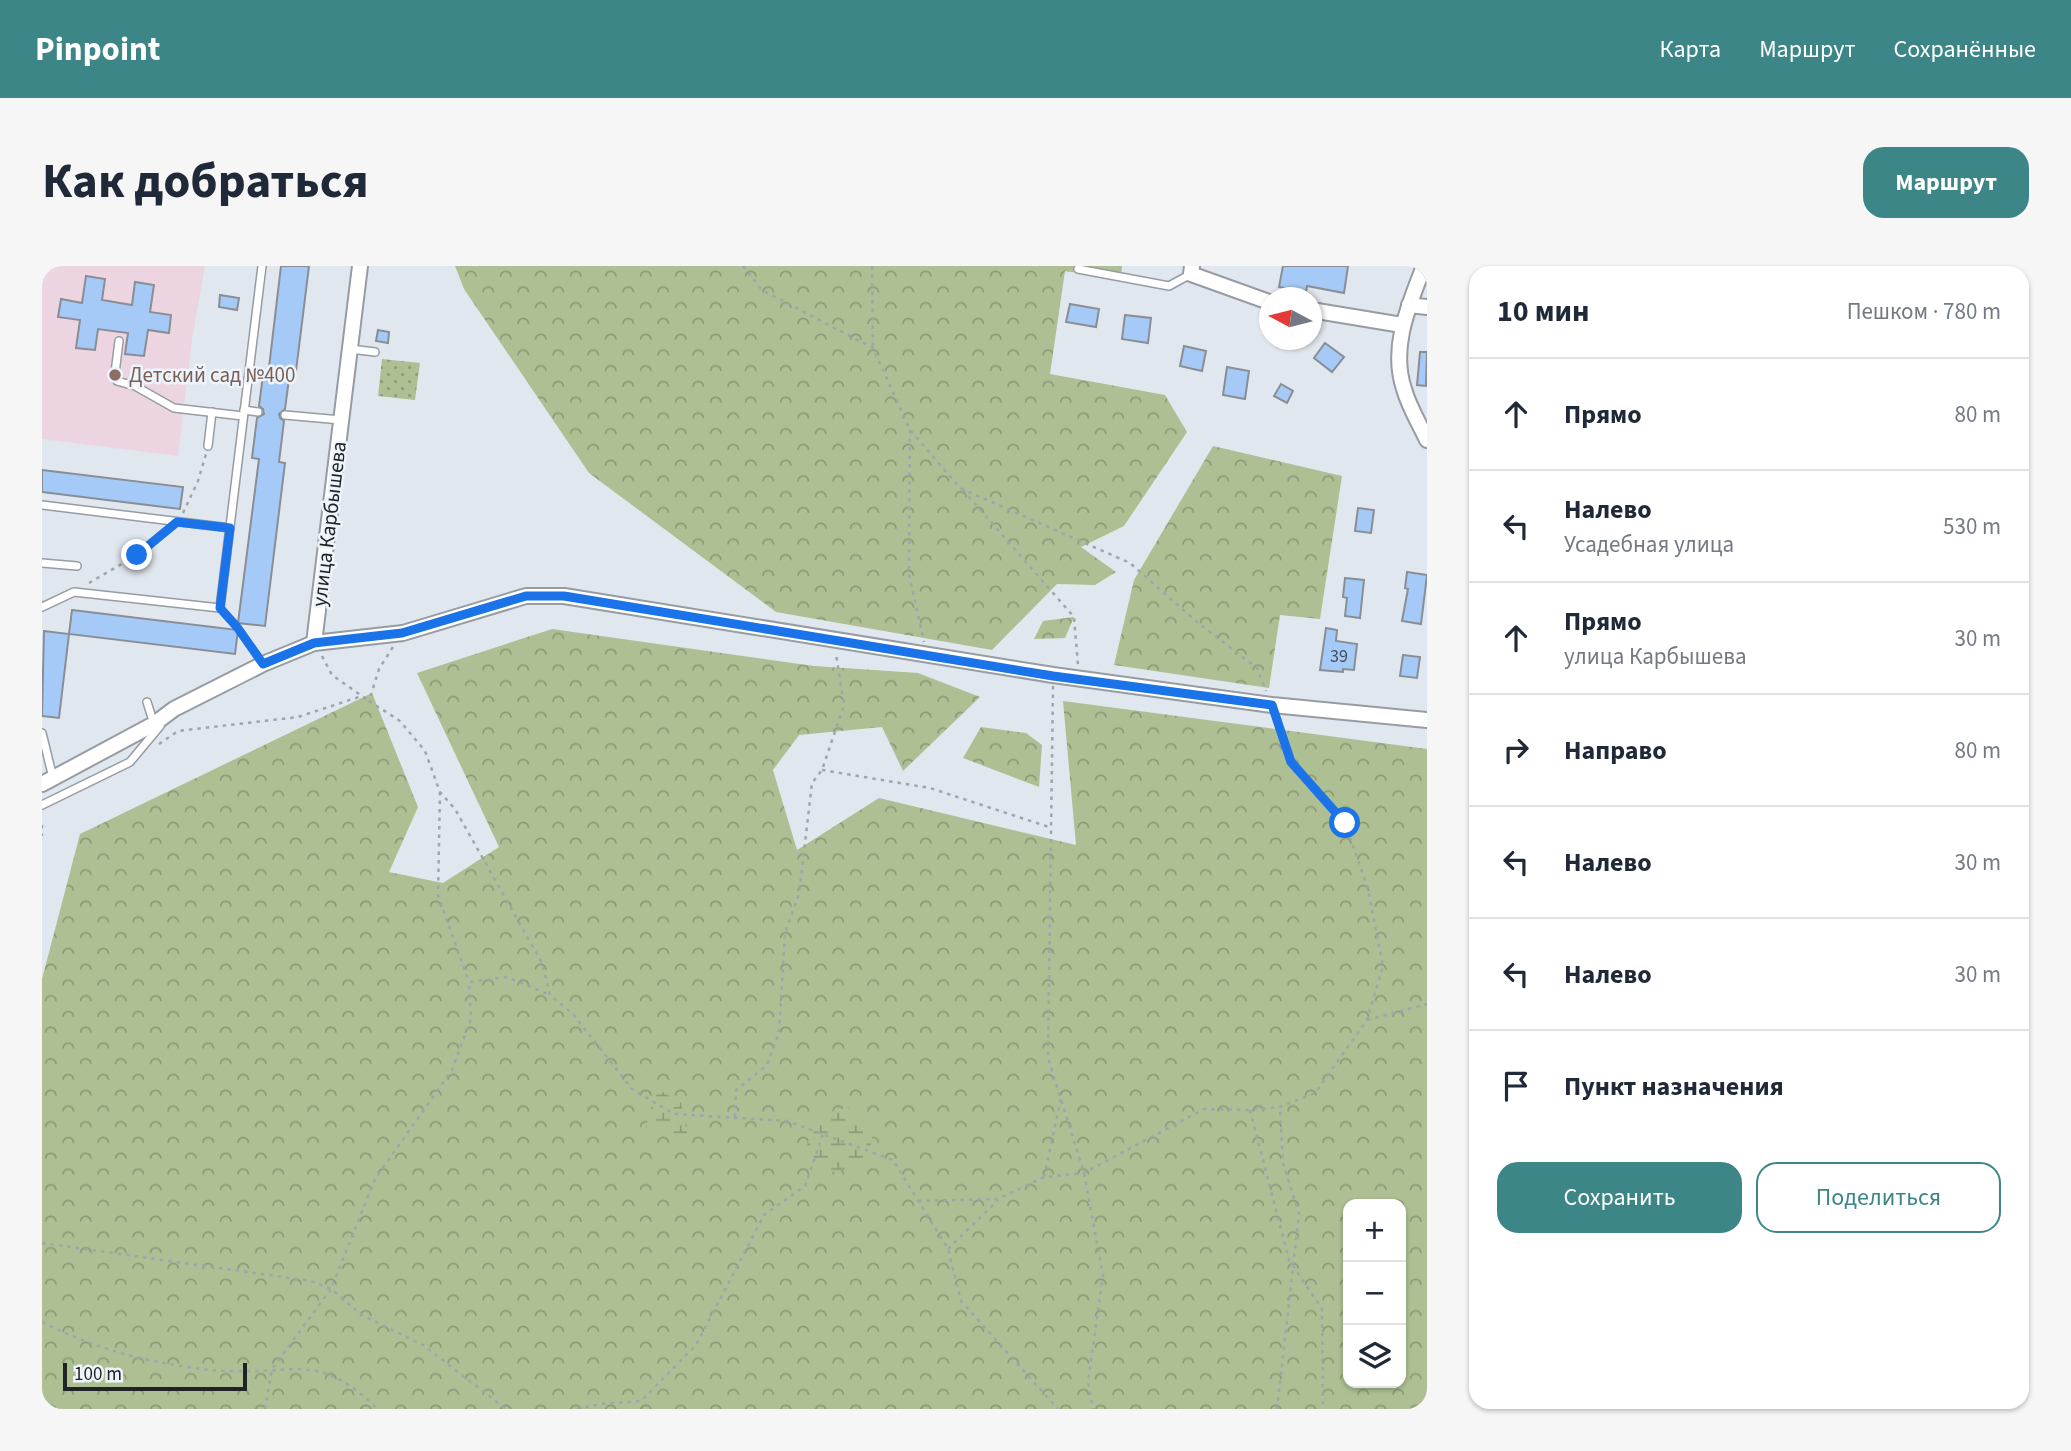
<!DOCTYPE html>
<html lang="ru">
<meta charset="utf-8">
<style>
:root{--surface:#fff;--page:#f6f6f7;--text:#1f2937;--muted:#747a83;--line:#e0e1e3;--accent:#3d8688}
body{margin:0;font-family:"Source Sans 3",sans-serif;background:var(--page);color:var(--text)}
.controls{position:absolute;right:21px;bottom:21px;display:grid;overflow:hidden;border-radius:14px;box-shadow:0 2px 5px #0004}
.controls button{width:63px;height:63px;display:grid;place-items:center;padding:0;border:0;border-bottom:2px solid var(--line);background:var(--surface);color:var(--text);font:35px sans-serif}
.compass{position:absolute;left:1217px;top:21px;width:63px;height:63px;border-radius:50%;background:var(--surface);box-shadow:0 2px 5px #0004;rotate:277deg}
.scale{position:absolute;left:21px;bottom:18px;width:184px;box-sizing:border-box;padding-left:7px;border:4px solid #202325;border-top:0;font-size:19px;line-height:24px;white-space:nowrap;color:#202325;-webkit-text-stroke:5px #eef4fb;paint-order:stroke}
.stop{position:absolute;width:21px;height:21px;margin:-16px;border:5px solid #1a73e8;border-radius:50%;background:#fff}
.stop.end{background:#1a73e8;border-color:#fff;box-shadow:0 2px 7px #0008}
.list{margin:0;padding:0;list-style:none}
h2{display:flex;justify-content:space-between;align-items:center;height:91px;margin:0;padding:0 28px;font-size:30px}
h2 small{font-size:23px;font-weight:400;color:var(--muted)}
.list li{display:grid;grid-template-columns:46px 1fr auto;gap:21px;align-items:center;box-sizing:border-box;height:112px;padding:0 28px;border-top:2px solid var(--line)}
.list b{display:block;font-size:26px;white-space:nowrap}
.list p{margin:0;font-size:23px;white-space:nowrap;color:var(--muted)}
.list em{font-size:23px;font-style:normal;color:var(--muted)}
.actions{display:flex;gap:14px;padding:21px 28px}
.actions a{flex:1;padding:16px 0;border:2px solid var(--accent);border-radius:21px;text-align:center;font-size:24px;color:var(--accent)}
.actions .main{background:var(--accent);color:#fff}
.icon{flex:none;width:38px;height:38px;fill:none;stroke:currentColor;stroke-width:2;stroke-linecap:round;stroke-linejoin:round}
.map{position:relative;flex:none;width:1385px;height:1143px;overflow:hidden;border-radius:21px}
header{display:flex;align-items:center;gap:42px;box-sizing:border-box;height:98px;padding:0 35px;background:var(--accent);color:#fff}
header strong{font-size:33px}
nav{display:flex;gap:38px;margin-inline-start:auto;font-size:24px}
.intro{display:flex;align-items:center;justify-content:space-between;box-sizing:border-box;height:168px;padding:0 42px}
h1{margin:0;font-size:49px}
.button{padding:18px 32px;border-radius:21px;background:var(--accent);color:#fff;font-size:24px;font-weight:700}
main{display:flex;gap:42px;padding:0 42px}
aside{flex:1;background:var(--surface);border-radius:21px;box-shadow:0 2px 5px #0004}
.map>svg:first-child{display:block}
.education{fill:#ecd5e1}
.forest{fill:url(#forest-crowns);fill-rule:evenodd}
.wetland{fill:url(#wetland-marsh)}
.park{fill:url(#park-dots)}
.building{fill:#a6caf8;stroke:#898e95;stroke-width:2}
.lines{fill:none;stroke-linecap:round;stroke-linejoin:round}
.service-casing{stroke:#969ca2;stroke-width:10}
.minor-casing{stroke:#969ca2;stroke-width:18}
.path{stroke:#a0a5ab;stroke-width:2.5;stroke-dasharray:3.5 5;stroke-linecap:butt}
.service{stroke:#fff;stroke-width:7}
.minor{stroke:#fff;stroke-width:14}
.route{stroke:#1a73e8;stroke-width:9}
.education-dot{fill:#8d6e63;stroke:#eef4fb;stroke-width:2.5}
.labels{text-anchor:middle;stroke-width:5;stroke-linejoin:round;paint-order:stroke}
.number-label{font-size:18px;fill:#424d5a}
.education-label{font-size:21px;fill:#785e54;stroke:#eef4fb;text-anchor:start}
.street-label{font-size:21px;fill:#202325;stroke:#eef4fb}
</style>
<header>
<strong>Pinpoint</strong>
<nav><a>Карта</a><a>Маршрут</a><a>Сохранённые</a></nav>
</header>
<div class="intro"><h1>Как добраться</h1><a class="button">Маршрут</a></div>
<main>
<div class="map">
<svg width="1385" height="1143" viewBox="0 0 1385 1143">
<defs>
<pattern id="forest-crowns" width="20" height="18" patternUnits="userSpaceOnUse" patternTransform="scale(1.75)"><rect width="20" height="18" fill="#adbf93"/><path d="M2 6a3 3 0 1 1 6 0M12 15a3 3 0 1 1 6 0" fill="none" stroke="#8c9b78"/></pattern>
<pattern id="wetland-marsh" width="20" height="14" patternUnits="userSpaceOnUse" patternTransform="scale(1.75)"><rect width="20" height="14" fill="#adbf93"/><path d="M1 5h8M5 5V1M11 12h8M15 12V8" fill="none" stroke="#8c9b78"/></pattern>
<pattern id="park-dots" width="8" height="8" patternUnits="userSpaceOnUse" patternTransform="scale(1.75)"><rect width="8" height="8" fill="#adbf93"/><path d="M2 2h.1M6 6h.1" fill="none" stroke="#8c9b78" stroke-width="1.8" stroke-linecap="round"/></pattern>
</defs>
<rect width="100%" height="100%" fill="#e1e7ee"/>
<path class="education" d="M0 0H163L150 74 136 190 0 173Z"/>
<g class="forest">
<path d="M413 0H1080L1079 13 1023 5 1008 108 1123 129 1145 166 1082 260 1039 281 1074 306 1053 319 1015 318 950 384 734 346 547 207 422 23Z"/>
<path d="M1171 180 1300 210 1278 353 1238 349 1227 422 1072 399 1092 314Z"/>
<path d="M1032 351 1023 372 992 373 1001 355Z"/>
<path d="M510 363 772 400 876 407 938 431 861 505 840 461 757 469 731 504 755 584 837 532 1034 579 1021 435 1385 483V1143H0V713L38 568 330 427 376 541 347 606 401 617 457 581 375 407ZM1306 938H1359V1117H1306Z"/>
<path d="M939 461 984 467 1000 479 997 521 921 492Z"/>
</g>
<g class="wetland">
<path d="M614 822 639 837 646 871 604 862Z"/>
<path d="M806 841 832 864 824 899 791 906 764 885 772 851Z"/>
</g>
<path class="park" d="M340 93 378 97 373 134 336 130Z"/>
<g class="building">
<path d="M239 0H267L253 113H247L243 143 237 148 238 152 242 155 237 196 243 197 223 360 196 357 217 193 210 192 215 152 222 148 221 143 217 140 221 109 226 110Z"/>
<path d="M1241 0H1306L1302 27 1265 20 1264 26 1237 21Z"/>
<path d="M44 10 63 13 60 34 90 39 93 16 112 19 108 46 129 49 127 67 106 64 102 90 83 88 86 67 56 63 53 84 34 82 38 54 16 51 19 33 40 37Z"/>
<path d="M178 29 197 32 195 44 177 41Z"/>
<path d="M1028 38 1057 43 1054 61 1024 56Z"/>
<path d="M1083 49 1109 52 1106 77 1080 73Z"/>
<path d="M336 64 347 66 346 77 334 75Z"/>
<path d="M1283 77 1302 91 1290 106 1272 92Z"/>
<path d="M1142 80 1164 85 1160 105 1138 100Z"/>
<path d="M1378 86H1385L1384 120 1375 119Z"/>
<path d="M1185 101 1207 105 1203 133 1181 129Z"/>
<path d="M1239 118 1251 125 1245 137 1232 130Z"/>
<path d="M0 204 141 221 138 243 0 226Z"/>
<path d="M1316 242 1332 244 1329 267 1313 265Z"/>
<path d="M1365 306 1385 309 1379 358 1360 355 1366 323 1363 322Z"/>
<path d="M1303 312 1322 314 1318 352 1303 350 1305 332 1301 331Z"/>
<path d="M30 344 196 364 193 388 27 368Z"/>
<path d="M1284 362 1295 364 1294 375 1315 378 1312 404 1301 403V406L1278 404Z"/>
<path d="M2 365 27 368 17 452 0 450Z"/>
<path d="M1361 389 1378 391 1375 412 1358 410Z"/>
</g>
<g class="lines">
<g class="service-casing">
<g id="service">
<path d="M1036 3 1127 20 1149 8"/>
<path d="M77 75 73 107 75 115 93 120 132 142 201 150"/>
<path d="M308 83 333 86"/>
<path d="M202 144 216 146"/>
<path d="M243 149 299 154"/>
<path d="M166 180 170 146"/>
<path d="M0 239 188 262"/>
<path d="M0 297 35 300"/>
<path d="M0 341 32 326 178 342 220 0"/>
<path d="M105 436 112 458"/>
<path d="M0 467 11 512"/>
<path d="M0 539 88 496 118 460"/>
</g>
</g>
<g class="minor-casing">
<g id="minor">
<path d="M1150 0 1149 8 1227 36"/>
<path d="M1382 0C1367 39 1348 81 1362 123 1367 141 1377 157 1385 174"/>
<path d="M1367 39 1385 41"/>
<path d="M1269 44 1360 59"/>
<path d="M272 377 318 0"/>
<path d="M0 518 112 458 132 443 221 398 272 377 361 367 484 330H522L1011 409 1230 439 1385 454"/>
</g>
</g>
<g class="path">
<path d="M701 0 720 24 831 82 868 164 918 222 1088 297 1155 356 1215 402 1224 425"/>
<path d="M830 0 831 81"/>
<path d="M868 164 867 308 882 376"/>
<path d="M921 224 1032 351 1036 399"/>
<path d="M141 247 156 215 164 188"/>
<path d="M47 317 95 289 125 264"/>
<path d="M183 348 213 387"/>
<path d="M351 381 337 403 327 435 358 455 383 485 398 526 413 543 500 697 508 729 531 748 590 823 632 848 745 855 851 894 906 983 919 1035 1016 1143"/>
<path d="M280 390 290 409 327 435"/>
<path d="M1011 420 1006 792 1042 907 1061 1009 1046 1116 1051 1143"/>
<path d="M117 478 136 465 256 451 320 430"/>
<path d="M780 504 888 522 1010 562"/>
<path d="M398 526 396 629 427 716"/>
<path d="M0 559V570"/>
<path d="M1325 754 1385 738"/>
<path d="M1208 844 1247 994 1280 1043 1281 1143"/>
<path d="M693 851 694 824 725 799 737 767 743 667 757 628 770 517 780 504 802 439 794 388"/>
<path d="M1002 911 1019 832"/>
<path d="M876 935 956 933 1002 911 1042 907 1162 843 1208 844 1238 841 1273 827 1325 754 1341 700 1326 623 1303 557 1249 496 1235 454"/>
<path d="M0 977 269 1015 289 1023 320 1049 381 1079 464 1143"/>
<path d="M906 983 956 934"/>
<path d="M0 1056C49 1081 99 1095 153 1102 172 1105 193 1106 212 1105 236 1105 264 1099 287 1109 304 1115 323 1130 335 1143"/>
<path d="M223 1143 230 1103 289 1023 333 913 410 804 429 753 427 716 465 711 508 729"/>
<path d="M535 1143 558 1138 599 1135 654 1079 722 949 763 920 781 868"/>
<path d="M1235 1143 1257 948 1241 897 1238 842"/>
</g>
<use href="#service" class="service"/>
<use href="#minor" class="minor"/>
</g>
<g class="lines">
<path class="route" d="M95 289 135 256 188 262 178 342 195 361 221 398 272 377 360 367 484 330H522L1011 410 1230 439 1249 496 1303 557"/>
</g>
<circle class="education-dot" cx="73" cy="109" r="7"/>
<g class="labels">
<g class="number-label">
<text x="1297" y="396">39</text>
</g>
<g class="education-label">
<text x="87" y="116">Детский сад №400</text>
</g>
<g class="street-label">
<text transform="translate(287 258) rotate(-83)" y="7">улица Карбышева</text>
</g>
</g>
</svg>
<div class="controls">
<button>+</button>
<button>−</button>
<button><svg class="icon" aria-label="layers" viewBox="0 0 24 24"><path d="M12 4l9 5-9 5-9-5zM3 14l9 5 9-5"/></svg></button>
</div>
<svg class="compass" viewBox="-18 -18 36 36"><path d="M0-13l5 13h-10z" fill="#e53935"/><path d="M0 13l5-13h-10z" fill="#747a83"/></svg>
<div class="scale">100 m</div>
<div class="stop" style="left:1303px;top:557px"></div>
<div class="stop end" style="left:95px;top:289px"></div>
</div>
<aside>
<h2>10 мин<small>Пешком · 780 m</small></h2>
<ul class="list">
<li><svg class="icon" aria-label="ahead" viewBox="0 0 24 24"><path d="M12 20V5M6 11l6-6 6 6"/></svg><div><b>Прямо</b></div><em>80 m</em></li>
<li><svg class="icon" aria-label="left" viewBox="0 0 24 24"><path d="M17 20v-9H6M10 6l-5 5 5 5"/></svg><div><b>Налево</b><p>Усадебная улица</p></div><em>530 m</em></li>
<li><svg class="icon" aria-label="ahead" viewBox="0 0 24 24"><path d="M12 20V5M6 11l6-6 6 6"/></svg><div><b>Прямо</b><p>улица Карбышева</p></div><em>30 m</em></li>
<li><svg class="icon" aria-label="right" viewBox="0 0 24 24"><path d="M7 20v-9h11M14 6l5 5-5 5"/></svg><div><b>Направо</b></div><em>80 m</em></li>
<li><svg class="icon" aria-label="left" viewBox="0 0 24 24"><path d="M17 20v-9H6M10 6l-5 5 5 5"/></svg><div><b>Налево</b></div><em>30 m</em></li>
<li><svg class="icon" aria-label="left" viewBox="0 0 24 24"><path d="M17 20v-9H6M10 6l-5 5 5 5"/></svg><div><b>Налево</b></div><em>30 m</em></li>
<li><svg class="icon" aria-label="arrive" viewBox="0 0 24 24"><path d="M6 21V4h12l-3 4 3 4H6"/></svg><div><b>Пункт назначения</b></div></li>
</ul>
<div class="actions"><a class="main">Сохранить</a><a>Поделиться</a></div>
</aside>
</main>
